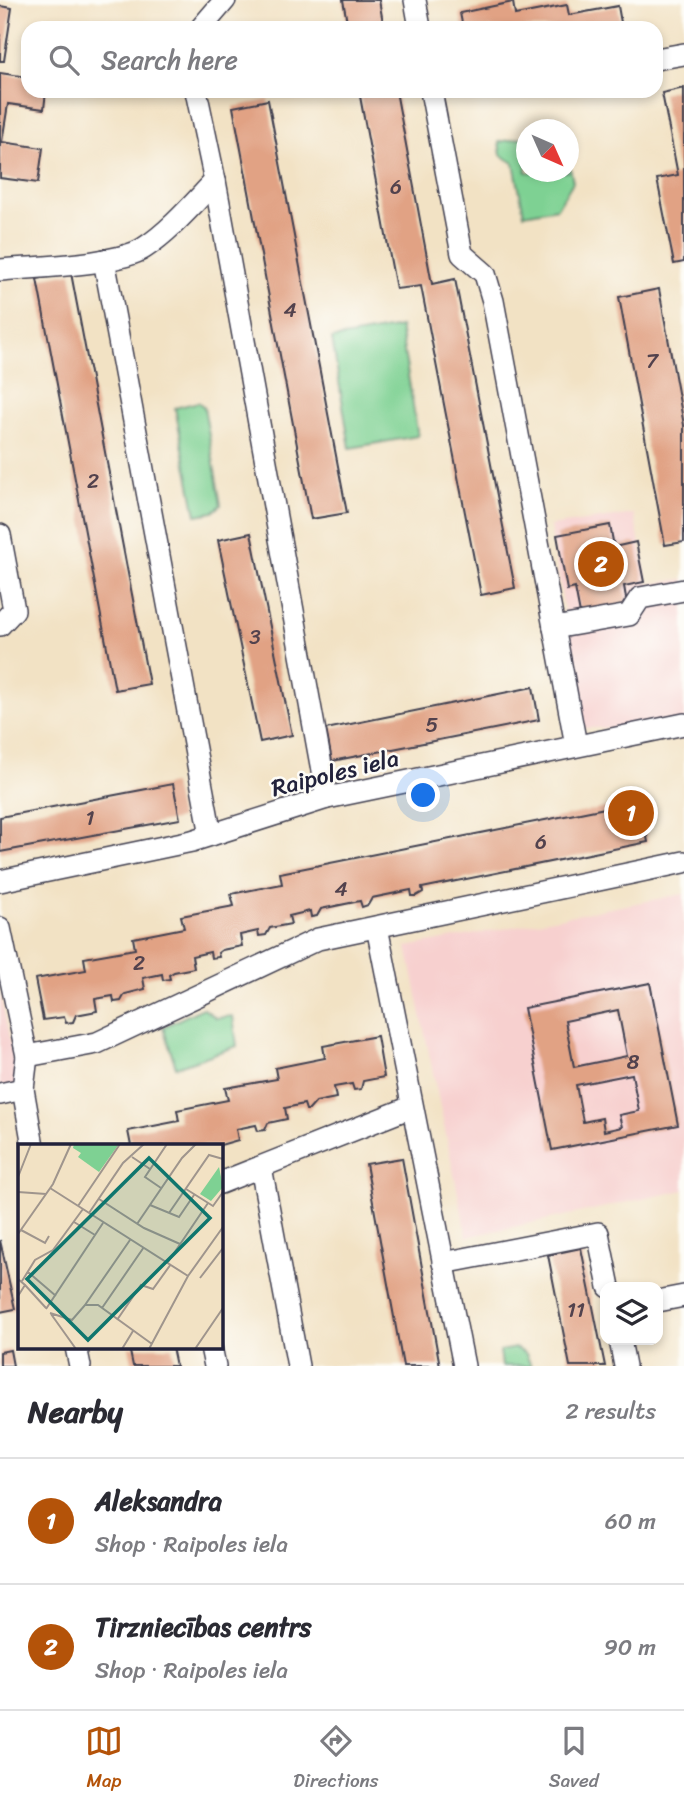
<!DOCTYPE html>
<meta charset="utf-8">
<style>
:root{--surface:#fff;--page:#f7f7f7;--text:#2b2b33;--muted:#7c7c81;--line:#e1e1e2;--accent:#b45309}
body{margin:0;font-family:Sriracha,sans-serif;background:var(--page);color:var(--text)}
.controls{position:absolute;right:21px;bottom:21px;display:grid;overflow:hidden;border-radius:14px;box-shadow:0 4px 10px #0003}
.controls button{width:63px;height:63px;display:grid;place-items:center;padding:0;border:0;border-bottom:2px solid var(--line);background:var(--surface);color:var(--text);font:35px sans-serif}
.compass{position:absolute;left:516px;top:119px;width:63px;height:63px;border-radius:50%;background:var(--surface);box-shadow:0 4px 10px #0003;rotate:135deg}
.you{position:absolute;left:424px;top:796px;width:24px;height:24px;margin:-18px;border:5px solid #fff;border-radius:50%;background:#1a73e8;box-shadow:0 0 0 10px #1a73e833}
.badge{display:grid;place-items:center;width:46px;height:46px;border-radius:50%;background:var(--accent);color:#fff;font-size:23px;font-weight:700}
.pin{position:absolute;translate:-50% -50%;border:4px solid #fff;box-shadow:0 2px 7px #0006}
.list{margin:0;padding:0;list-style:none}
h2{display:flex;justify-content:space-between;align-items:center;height:91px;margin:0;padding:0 28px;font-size:30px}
h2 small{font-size:23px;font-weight:400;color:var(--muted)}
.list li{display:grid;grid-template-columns:46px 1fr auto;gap:21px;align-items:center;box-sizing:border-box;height:126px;padding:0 28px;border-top:2px solid var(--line)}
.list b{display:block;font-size:26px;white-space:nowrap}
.list p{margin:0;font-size:23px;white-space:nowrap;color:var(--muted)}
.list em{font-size:23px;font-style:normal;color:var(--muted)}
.icon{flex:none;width:38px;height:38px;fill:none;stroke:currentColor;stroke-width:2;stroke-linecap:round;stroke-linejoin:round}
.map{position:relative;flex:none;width:684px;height:1366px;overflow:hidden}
.search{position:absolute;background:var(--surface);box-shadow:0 4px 10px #0003;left:21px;right:21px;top:21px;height:77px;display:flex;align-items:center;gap:18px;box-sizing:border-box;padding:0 24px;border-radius:21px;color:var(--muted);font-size:26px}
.sheet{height:343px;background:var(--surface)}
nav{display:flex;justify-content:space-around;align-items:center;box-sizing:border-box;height:98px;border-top:2px solid var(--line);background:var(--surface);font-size:19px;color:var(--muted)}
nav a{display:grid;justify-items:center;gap:4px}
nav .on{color:var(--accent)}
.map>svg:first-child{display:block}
.built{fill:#f7d0cf}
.green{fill:#7ed193;stroke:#507a67;stroke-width:2}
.building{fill:#e1a284;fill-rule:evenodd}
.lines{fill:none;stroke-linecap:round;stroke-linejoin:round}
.minor-casing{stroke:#413f50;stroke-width:24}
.minor{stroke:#fff;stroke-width:21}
.labels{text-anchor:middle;stroke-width:5;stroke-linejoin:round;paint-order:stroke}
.number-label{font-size:21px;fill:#52424d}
.street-label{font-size:24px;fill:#22223b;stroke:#fdfcf7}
.inset-road{fill:none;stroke:#9f958d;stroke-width:2}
.view{fill:#0f766e;fill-opacity:0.15;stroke:#0f766e;stroke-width:3.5}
.inset-edge{fill:none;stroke:#22223b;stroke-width:3.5}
</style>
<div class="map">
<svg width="684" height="1366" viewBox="0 0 684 1366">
<rect width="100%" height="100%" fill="#fdfcf7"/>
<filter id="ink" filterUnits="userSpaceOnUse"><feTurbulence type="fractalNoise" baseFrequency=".0143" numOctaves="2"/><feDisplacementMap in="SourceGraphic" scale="14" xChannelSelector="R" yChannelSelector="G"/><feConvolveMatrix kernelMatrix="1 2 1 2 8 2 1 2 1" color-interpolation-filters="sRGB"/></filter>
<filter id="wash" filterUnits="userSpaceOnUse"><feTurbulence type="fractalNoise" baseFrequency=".00686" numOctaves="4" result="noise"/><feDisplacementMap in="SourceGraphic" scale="28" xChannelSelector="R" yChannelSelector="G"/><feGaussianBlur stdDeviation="1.57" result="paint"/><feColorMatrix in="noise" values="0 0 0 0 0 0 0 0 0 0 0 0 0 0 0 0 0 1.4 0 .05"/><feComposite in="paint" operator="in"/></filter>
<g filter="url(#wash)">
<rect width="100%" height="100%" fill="#f2e2c4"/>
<g class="built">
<path d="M634 514 648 584 684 579V728H584L550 526Z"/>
<path d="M684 894V1190L467 1237 407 947Z"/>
<path d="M0 991 20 1093 0 1098Z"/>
</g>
<g class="green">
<path d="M526 137V172H568L569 162 573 182 557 208 524 214 514 163 501 155 499 142Z"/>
<path d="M400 327 418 436 350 448 332 339Z"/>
<path d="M198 402 204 407 221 505 213 512 196 515 175 408Z"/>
<path d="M203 1008 216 1018 233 1016 237 1046 176 1067 163 1027Z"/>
<path d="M515 1348 526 1354 531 1366H502L500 1351Z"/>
</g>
<g id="blocks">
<g class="building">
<path d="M343 0H379L384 28H348Z"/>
<path d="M513 2 515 15 567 5 569 15 618 6 622 28H463L460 13Z"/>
<path d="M0 6 12 8 4 61H0Z"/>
<path d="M0 73 28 77V91H46L44 109 8 104 2 142 43 148 38 183 0 178Z"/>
<path d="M684 88V262L674 264 657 179 678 175 662 93Z"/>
<path d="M359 91H396L432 284 455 279 515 588 481 595 421 286 396 289Z"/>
<path d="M268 100 347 513 311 519 233 107Z"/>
<path d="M71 273 149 684 115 690 37 279Z"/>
<path d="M659 289 684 425V542L665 545 619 297Z"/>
<path d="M610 525 614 547 636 542 644 582 624 586 628 610 581 619 575 588 567 590 557 535Z"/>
<path d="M251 533 292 735 260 742 218 540Z"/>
<path d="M533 687 539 720 332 761 326 729Z"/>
<path d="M173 784 180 819 0 852V817Z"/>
<path d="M640 801 648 842 422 888 423 892 416 896H412L411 890 372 898 368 905 362 907 360 901 321 909 317 916 311 917 310 911 289 916 291 924 270 928 266 935 259 936 258 931 240 935 242 946 222 950 218 953 219 957 211 958 210 952 192 956 194 968 174 972 169 975 170 979 163 980 162 974 143 978 145 989 125 994 121 1001 114 1002 113 996 95 999 97 1011 76 1015 73 1022 66 1023 64 1017 43 1020 35 979 86 970 84 958 135 949 133 938 184 928 181 916 234 906 231 894 282 884 280 873Z"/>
<path d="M650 983 678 1125 552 1150 524 1008ZM618 1010 627 1056 574 1067 565 1021ZM632 1074 639 1111 619 1115 622 1127 604 1131 602 1118 583 1122 576 1085Z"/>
<path d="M377 1036 384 1077 363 1081 361 1089 354 1090 352 1084 334 1087 336 1098 316 1102 309 1110H306L304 1104 285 1108 287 1119 268 1123 265 1130 258 1131 256 1125 236 1129 238 1140 217 1146H131L128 1131 179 1121 177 1110 228 1100 225 1088 277 1079 275 1068 325 1058 323 1046Z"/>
<path d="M402 1158 440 1366H403L366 1164Z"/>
<path d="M0 1240 15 1309 0 1312Z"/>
<path d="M581 1248 605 1366H570L548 1255Z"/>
<path d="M129 1347H172L176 1366H133Z"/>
<path d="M10 1350 13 1366H0V1352Z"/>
</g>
</g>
</g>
<g filter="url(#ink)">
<use href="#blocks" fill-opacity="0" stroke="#413f50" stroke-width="2"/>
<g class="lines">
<g class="minor-casing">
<g id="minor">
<path d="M415 0 420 28"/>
<path d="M201 28 225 0"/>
<path d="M656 59 684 54"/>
<path d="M431 91 462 254 485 274 493 301 576 745"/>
<path d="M215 181 327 798"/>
<path d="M104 260 211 835"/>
<path d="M0 270C32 267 119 265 144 248 170 231 193 204 215 181L196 91"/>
<path d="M0 535 14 610 0 625"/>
<path d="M554 628 629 615 640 598 684 590"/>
<path d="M0 881 192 841 327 798 684 724"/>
<path d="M377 927 464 1366"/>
<path d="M0 928 27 1056 23 1089 33 1146"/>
<path d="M27 1056 97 1043 318 939 684 862"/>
<path d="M0 1094 23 1089"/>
<path d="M261 1167 298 1366"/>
<path d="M220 1183 411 1107"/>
<path d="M443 1263 598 1233 609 1287"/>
<path d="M658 1301 684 1296"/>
<path d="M620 1340 625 1366"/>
<path d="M76 1347 80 1366"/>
<path d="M211 1347 215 1366"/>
</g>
</g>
<use href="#minor" class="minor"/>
</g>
</g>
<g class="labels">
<g class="number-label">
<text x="396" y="194">6</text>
<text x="290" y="317">4</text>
<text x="652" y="368">7</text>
<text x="93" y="488">2</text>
<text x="255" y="644">3</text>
<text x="432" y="732">5</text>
<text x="90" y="825">1</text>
<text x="541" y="849">6</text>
<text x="341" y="896">4</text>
<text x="139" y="970">2</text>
<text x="633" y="1069">8</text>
<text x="576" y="1317">11</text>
</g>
<g class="street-label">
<text transform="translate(335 773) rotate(-14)" y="8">Raipoles iela</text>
</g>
</g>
<g transform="translate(18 1144)">
<rect width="205" height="205" fill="#f2e2c4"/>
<path d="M56 0H101L81 28 60 13 63 9 55 4ZM201 23 205 43 193 57 182 50Z" fill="#7ed193"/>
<path class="inset-road" d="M114 13 132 25M0 33 13 0M32 44 170 132M143 44 127 33 149 0M168 45 195 62 205 48M0 48 28 50M81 55 126 84 162 100M132 61 161 73 176 51M60 62 102 0M71 69 105 19 126 0M151 69 191 11 205 15M56 78 77 91M119 80 164 14 178 0M3 86 27 99 31 92M0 90 35 40 53 0M150 118 190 59M10 128 38 152M182 134 205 104M0 135 7 141 0 152M4 137 17 116 35 106 65 65M7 141 28 164M67 161 112 96M84 164 126 103M28 165 85 79M32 169 54 176 67 161H80L134 200M33 170 58 205M99 176 123 141 135 145 153 120M104 205 115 187M131 205 170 132 205 83M177 205 205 164"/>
<path class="view" d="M131 14 192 74 70 196 9 135Z"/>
<rect width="205" height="205" class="inset-edge"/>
</g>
</svg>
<div class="controls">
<button><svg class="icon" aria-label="layers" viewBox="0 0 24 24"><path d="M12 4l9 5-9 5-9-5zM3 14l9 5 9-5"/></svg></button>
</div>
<svg class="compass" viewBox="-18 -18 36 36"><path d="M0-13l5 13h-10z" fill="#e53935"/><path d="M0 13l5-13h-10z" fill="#7c7c81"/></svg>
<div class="you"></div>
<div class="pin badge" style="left:631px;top:813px">1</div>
<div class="pin badge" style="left:601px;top:564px">2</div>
<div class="search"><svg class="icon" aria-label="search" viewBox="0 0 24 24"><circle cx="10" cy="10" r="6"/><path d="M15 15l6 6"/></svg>Search here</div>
</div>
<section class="sheet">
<h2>Nearby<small>2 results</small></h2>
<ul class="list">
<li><span class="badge">1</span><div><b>Aleksandra</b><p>Shop · Raipoles iela</p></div><em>60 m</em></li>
<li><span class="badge">2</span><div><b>Tirzniecības centrs</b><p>Shop · Raipoles iela</p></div><em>90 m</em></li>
</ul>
</section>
<nav>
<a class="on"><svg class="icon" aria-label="map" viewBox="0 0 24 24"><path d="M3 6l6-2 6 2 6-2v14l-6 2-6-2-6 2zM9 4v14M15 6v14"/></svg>Map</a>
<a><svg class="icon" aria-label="directions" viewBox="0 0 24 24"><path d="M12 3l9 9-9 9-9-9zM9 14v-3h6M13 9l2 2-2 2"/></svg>Directions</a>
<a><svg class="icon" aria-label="saved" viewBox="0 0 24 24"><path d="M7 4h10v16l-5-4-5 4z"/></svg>Saved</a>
</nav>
